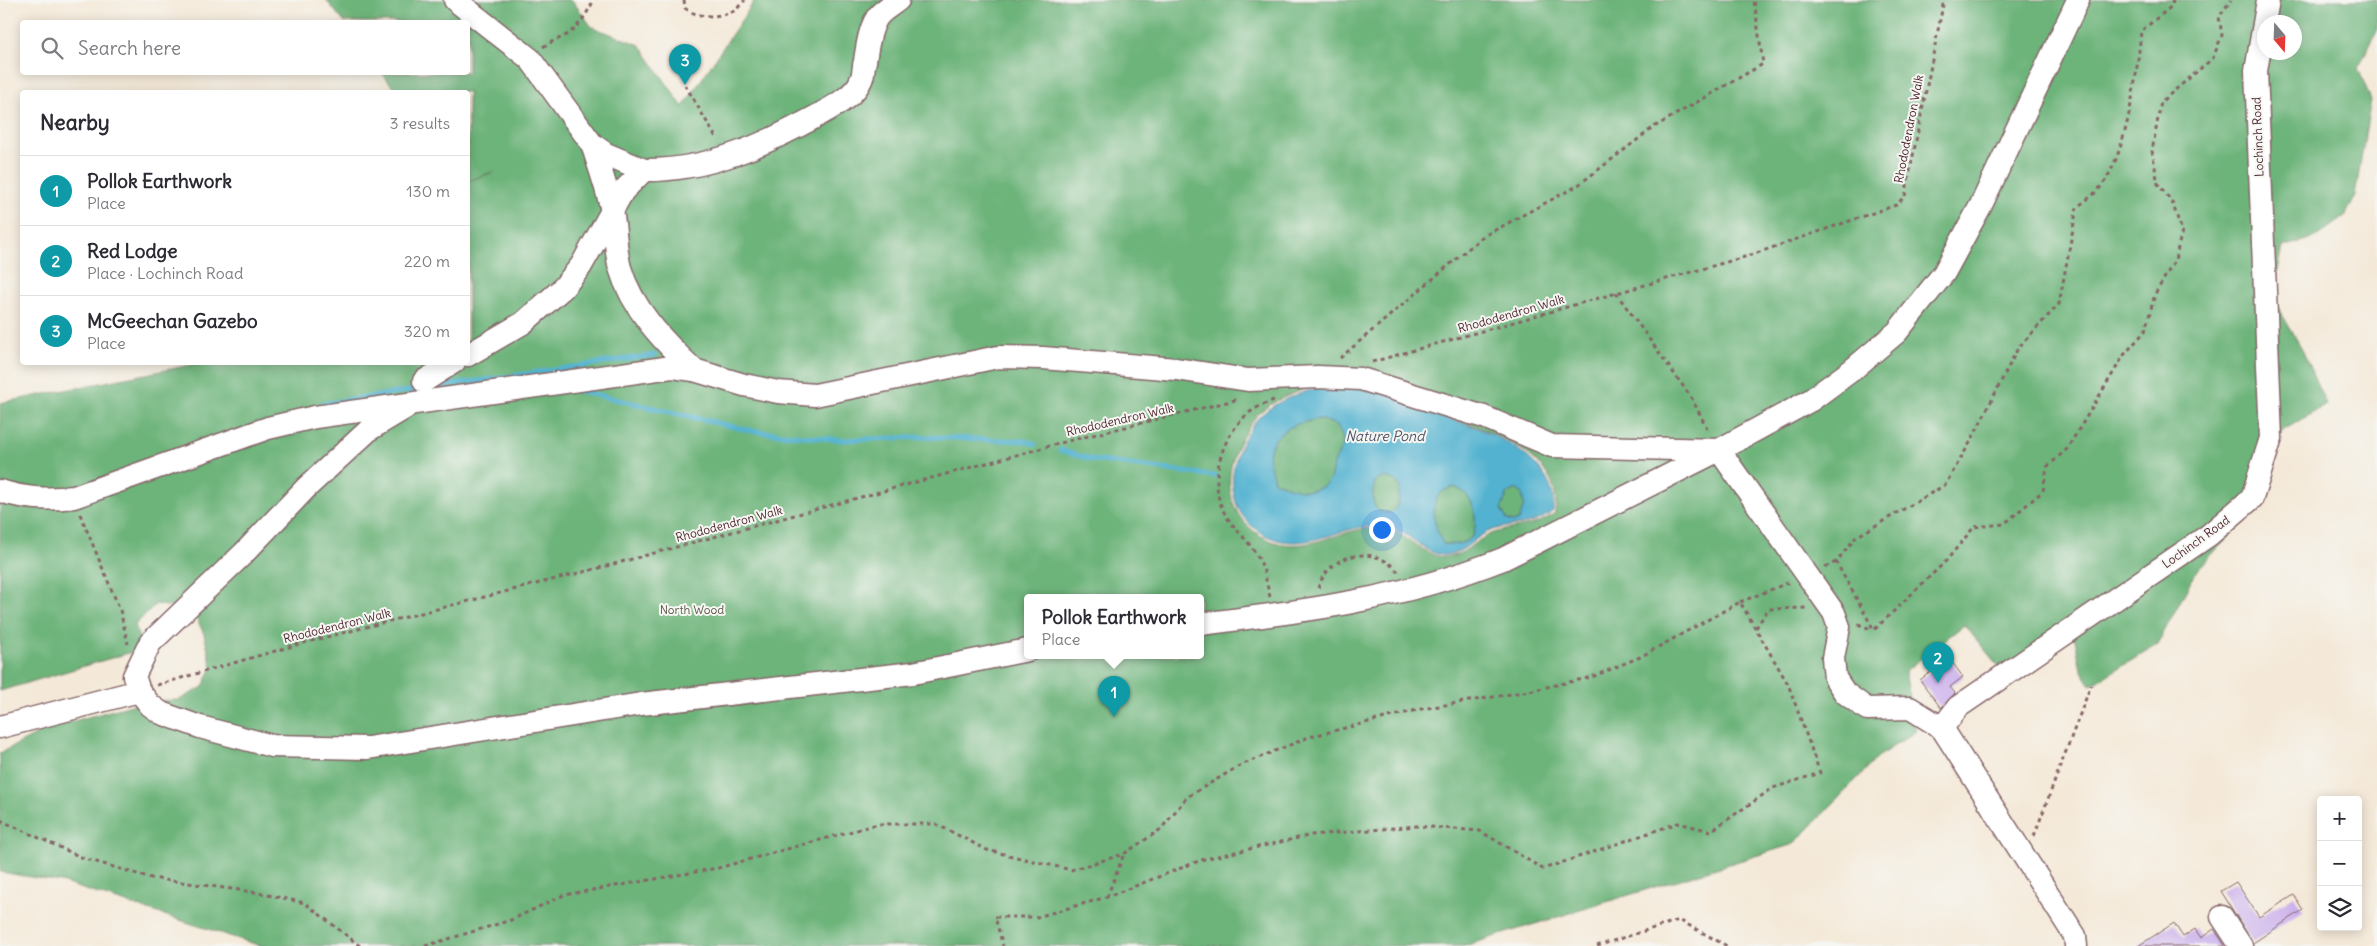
<!DOCTYPE html>
<meta charset="utf-8">
<style>
:root{--surface:#fff;--page:#f7f7f7;--text:#2b2b33;--muted:#7c7c81;--line:#e1e1e2;--accent:#111827}
body{margin:0;font-family:Delius,sans-serif;background:var(--page);color:var(--text)}
.controls{position:absolute;right:15px;bottom:15px;display:grid;overflow:hidden;border-radius:5px;box-shadow:0 2px 12px #0003}
.controls button{width:45px;height:45px;display:grid;place-items:center;padding:0;border:0;border-bottom:1px solid var(--line);background:var(--surface);color:var(--text);font:25px sans-serif}
.compass{position:absolute;left:2257px;top:15px;width:45px;height:45px;border-radius:50%;background:var(--surface);box-shadow:0 2px 12px #0003;rotate:161deg}
.you{position:absolute;left:1381px;top:529px;width:18px;height:18px;margin:-12px;border:4px solid #fff;border-radius:50%;background:#1a73e8;box-shadow:0 0 0 8px #1a73e833}
.badge{display:grid;place-items:center;width:32px;height:32px;border-radius:50%;background:var(--accent);color:#fff;font-size:16px;font-weight:700}
.pin{position:absolute;translate:-50% -41px;filter:drop-shadow(0 1px 2px #0008)}
.pin::after{content:'';position:absolute;top:26px;width:18px;height:15px;background:inherit;clip-path:polygon(0 0,100% 0,50% 100%)}
.popup{position:absolute;left:1024px;top:594px;width:180px;height:65px;box-sizing:border-box;display:grid;place-content:center;border-radius:5px;background:var(--surface);filter:drop-shadow(0 1px 4px #0005);font-size:16px;white-space:nowrap;color:var(--muted)}
.popup b{font-size:19px;color:var(--text)}
.popup::after{content:'';position:absolute;left:50%;top:100%;margin-left:-10px;border:10px solid transparent;border-top-color:var(--surface)}
.list{margin:0;padding:0;list-style:none}
h2{display:flex;justify-content:space-between;align-items:center;height:65px;margin:0;padding:0 20px;font-size:21px}
h2 small{font-size:16px;font-weight:400;color:var(--muted)}
.list li{display:grid;grid-template-columns:32px 1fr auto;gap:15px;align-items:center;box-sizing:border-box;height:70px;padding:0 20px;border-top:1px solid var(--line)}
.list b{display:block;font-size:19px;white-space:nowrap}
.list p{margin:0;font-size:16px;white-space:nowrap;color:var(--muted)}
.list em{font-size:16px;font-style:normal;color:var(--muted)}
.icon{flex:none;width:28px;height:28px;fill:none;stroke:currentColor;stroke-width:2;stroke-linecap:round;stroke-linejoin:round}
.map{position:relative;flex:none;width:2377px;height:946px;overflow:hidden}
.search{position:absolute;background:var(--surface);box-shadow:0 2px 12px #0003;left:20px;top:20px;width:450px;height:55px;display:flex;align-items:center;gap:12px;box-sizing:border-box;padding:0 18px;border-radius:5px;color:var(--muted);font-size:19px}
.panel{position:absolute;background:var(--surface);box-shadow:0 2px 12px #0003;left:20px;top:90px;width:450px;height:275px;border-radius:5px}
.map>svg:first-child{display:block}
.forest{fill:#6db47a;stroke:#5c6a52;fill-rule:evenodd}
.water{fill:#52b2d0;stroke:#4e687e;fill-rule:evenodd}
.lines{fill:none;stroke-linecap:round;stroke-linejoin:round}
.stream{stroke:#52b2d0;stroke-width:5}
.building{fill:#caaeec}
.minor-casing{stroke:#866668;stroke-width:25}
.path{stroke:#866668;stroke-width:3;stroke-dasharray:4 4;stroke-linecap:butt}
.minor{stroke:#fff;stroke-width:22}
.labels{text-anchor:middle;stroke-width:4;stroke-linejoin:round;paint-order:stroke}
.street-label{font-size:12px;fill:#4a1f2b;stroke:#f6f6f2}
.park-label{font-size:12px;fill:#5c5549;stroke:#f6f6f2}
.water-label{font-size:14px;font-style:italic;fill:#4d5265;stroke:#f6f6f2}
</style>
<div class="map">
<svg width="2377" height="946" viewBox="0 0 2377 946">
<rect width="100%" height="100%" fill="#f6f6f2"/>
<filter id="ink" filterUnits="userSpaceOnUse"><feTurbulence type="fractalNoise" baseFrequency=".02" numOctaves="2"/><feDisplacementMap in="SourceGraphic" scale="10" xChannelSelector="R" yChannelSelector="G"/><feConvolveMatrix kernelMatrix="1 2 1 2 8 2 1 2 1" color-interpolation-filters="sRGB"/></filter>
<filter id="wash" filterUnits="userSpaceOnUse"><feTurbulence type="fractalNoise" baseFrequency=".0096" numOctaves="4" result="noise"/><feDisplacementMap in="SourceGraphic" scale="20" xChannelSelector="R" yChannelSelector="G"/><feGaussianBlur stdDeviation="1.12" result="paint"/><feColorMatrix in="noise" values="0 0 0 0 0 0 0 0 0 0 0 0 0 0 0 0 0 1.4 0 .05"/><feComposite in="paint" operator="in"/></filter>
<g filter="url(#wash)">
<rect width="100%" height="100%" fill="#f4e9d8"/>
<g class="forest">
<path d="M326 0H572L592 27 640 45 683 107 755 0H2377V30L2358 68 2371 100 2355 196 2346 215 2316 237 2283 247 2272 297 2301 347 2326 405 2260 444 2256 508 2197 570 2157 645 2091 685 2081 670 2074 634 2000 668 1964 625 1905 671 1916 731 1879 756 1794 844 1464 946H261L61 882 0 872V753L52 727 146 701 179 700 203 687 212 667 204 634 193 611 156 604 135 625 142 649 0 691V403L201 363 468 362V181L496 171 468 181V92H397L382 73 468 72V22H344ZM2264 22H2294V52H2264ZM1311 386C1370 398 1571 424 1555 513 1530 532 1509 524 1485 537 1469 545 1466 555 1446 557 1425 559 1405 529 1378 528 1340 527 1305 557 1267 539 1223 518 1221 470 1245 433 1249 427 1253 419 1258 414 1273 400 1292 394 1311 386ZM1028 598H1200V656H1028Z"/>
<path d="M1320 419 1337 425C1347 447 1344 441 1335 461 1332 467 1332 474 1330 480 1314 498 1293 489 1274 481 1273 474 1268 465 1269 458 1270 430 1298 422 1320 419Z"/>
<path d="M1387 477 1396 481 1400 487C1399 492 1399 499 1398 504 1390 523 1363 512 1376 480Z"/>
<path d="M1454 487C1474 493 1479 518 1473 536 1463 545 1457 545 1443 544 1432 524 1425 492 1454 487Z"/>
<path d="M1516 489 1522 493 1524 505 1519 520 1513 522 1507 520 1501 509 1507 494Z"/>
</g>
<path class="water" d="M1332 385C1356 385 1380 389 1402 399 1410 403 1418 408 1426 411 1444 418 1463 422 1480 429 1512 442 1560 472 1553 511 1527 532 1505 521 1482 535 1469 543 1460 556 1443 555 1419 553 1408 525 1375 526 1340 526 1305 553 1269 537 1225 517 1225 470 1247 434 1251 428 1255 421 1260 416 1280 398 1306 390 1332 385ZM1320 419 1337 425C1347 447 1344 441 1335 461 1332 467 1332 474 1330 480 1314 498 1293 489 1274 481 1273 475 1269 465 1269 458 1270 430 1298 422 1320 419ZM1387 477 1396 481 1400 487C1399 492 1399 499 1398 504 1390 523 1363 512 1376 480ZM1454 487C1474 493 1479 518 1473 536 1463 545 1457 545 1443 544 1433 525 1425 492 1454 487ZM1516 489 1522 493 1524 505 1519 520 1513 522 1507 520 1501 509 1507 494Z"/>
<g class="lines">
<g class="stream">
<path d="M576 390 752 431 842 440 923 437 1025 441 1035 444"/>
<path d="M321 404 655 355"/>
<path d="M1060 450 1093 460 1215 476"/>
</g>
</g>
<g id="blocks">
<g class="building">
<path d="M1949 658 1963 677 1950 687 1955 693 1941 708 1920 680Z"/>
<path d="M2236 882 2259 917 2294 895 2303 910 2253 943 2221 891Z"/>
<path d="M2174 923 2183 937 2195 929 2201 938 2214 929 2225 946H2138Z"/>
</g>
</g>
</g>
<g filter="url(#ink)">
<use href="#blocks" fill-opacity="0" stroke="#866668" stroke-width="1"/>
<g class="lines">
<g class="minor-casing">
<g id="minor">
<path d="M455 0 530 59 592 144 606 154 644 170"/>
<path d="M592 144C599 166 607 188 612 211 616 229 615 250 620 268 632 309 664 342 694 370"/>
<path d="M468 355 523 323 563 288 581 266 623 191 644 170C707 171 764 145 817 116 831 108 855 96 861 80 864 74 863 67 865 61 867 48 870 24 880 14 885 9 892 5 898 0"/>
<path d="M424 381 454 362"/>
<path d="M0 491C26 499 47 500 74 497L268 428 315 417 672 367 694 370 744 385 778 392 815 395 998 357 1043 358 1176 369 1248 380 1318 377 1361 379 1484 417 1552 446 1719 450 1834 613 1839 627 1833 658 1835 678 1845 693 1867 709 1910 708 1942 728"/>
<path d="M1200 624C1307 611 1402 599 1503 559L1719 450 1811 400 1852 370 1897 332 1944 273 1981 205 2078 0"/>
<path d="M139 691 134 676 150 643 244 553 306 488 370 429 405 408"/>
<path d="M0 727 139 691 150 705 161 713 200 727 272 746 368 748 641 704 913 673 1028 650"/>
<path d="M2222 917 2241 946"/>
<path d="M2076 946 2075 936 1942 728 1958 707 2209 535 2252 498 2271 438 2256 71 2268 0"/>
</g>
</g>
<g class="path">
<path d="M684 0 685 8C696 18 720 18 734 11 738 8 742 3 745 0"/>
<path d="M2173 0 2172 6 2141 31C2137 73 2127 159 2098 190 2092 196 2084 202 2077 207L2059 304 2018 348 1971 441 1945 485 1856 537 1836 562 1874 630 1946 561 1974 527 2004 524 2043 491 2047 467 2067 449 2124 355 2145 331 2155 294 2175 260 2182 231 2172 202 2158 184 2152 151 2161 102 2213 58 2222 35 2219 17 2231 0"/>
<path d="M543 47C551 41 560 39 568 34 580 26 587 13 594 0"/>
<path d="M685 85 717 139"/>
<path d="M1616 293 1691 397 1708 430"/>
<path d="M1340 358 1482 237 1577 186 1654 127 1763 64 1754 0"/>
<path d="M1372 362 1748 256 1896 205 1905 196 1944 0"/>
<path d="M80 514 120 610 128 644"/>
<path d="M1825 567 1836 562"/>
<path d="M1318 588C1329 553 1375 543 1398 572"/>
<path d="M1270 597C1266 583 1265 567 1256 554 1247 539 1234 529 1225 514 1207 483 1221 435 1249 413 1256 407 1267 403 1276 399"/>
<path d="M1740 602 1790 582"/>
<path d="M1858 624 1873 630"/>
<path d="M1756 628 1768 609 1807 608"/>
<path d="M157 685 303 643 599 568 1068 441 1239 399"/>
<path d="M0 820 83 858 151 878 254 892 305 903 360 946"/>
<path d="M2034 836 2091 685"/>
<path d="M1107 897 1124 854"/>
<path d="M425 946 511 920 564 895 718 868 878 824H936L987 850 1071 870 1124 854 1161 829 1187 797 1241 765 1309 737 1421 709 1529 691 1592 677 1640 657 1740 602 1788 684 1820 773 1773 788 1711 831 1678 823 1543 869 1480 831 1417 826 1312 835 1204 859 1107 897 1037 917H995L1003 946"/>
<path d="M1597 946 1679 920 1727 946"/>
</g>
<use href="#minor" class="minor"/>
</g>
</g>
<g class="labels">
<g class="street-label">
<text transform="translate(1909 129) rotate(-79)" y="4">Rhododendron Walk</text>
<text transform="translate(2258 137) rotate(-92)" y="4">Lochinch Road</text>
<text transform="translate(1511 314) rotate(-16)" y="4">Rhododendron Walk</text>
<text transform="translate(1120 420) rotate(-13)" y="4">Rhododendron Walk</text>
<text transform="translate(729 524) rotate(-15)" y="4">Rhododendron Walk</text>
<text transform="translate(2196 542) rotate(-36)" y="4">Lochinch Road</text>
<text transform="translate(337 626) rotate(-14)" y="4">Rhododendron Walk</text>
</g>
<g class="park-label">
<text x="692" y="614">North Wood</text>
</g>
<g class="water-label">
<text x="1385" y="441">Nature Pond</text>
</g>
</g>
</svg>
<div class="controls">
<button>+</button>
<button>−</button>
<button><svg class="icon" aria-label="layers" viewBox="0 0 24 24"><path d="M12 4l9 5-9 5-9-5zM3 14l9 5 9-5"/></svg></button>
</div>
<svg class="compass" viewBox="-18 -18 36 36"><path d="M0-13l5 13h-10z" fill="#e53935"/><path d="M0 13l5-13h-10z" fill="#7c7c81"/></svg>
<div class="you"></div>
<div class="pin badge" style="left:1114px;top:717px;background:#0f9aa8">1</div>
<div class="popup"><b>Pollok Earthwork</b>Place</div>
<div class="pin badge" style="left:1938px;top:683px;background:#0f9aa8">2</div>
<div class="pin badge" style="left:685px;top:85px;background:#0f9aa8">3</div>
<div class="search"><svg class="icon" aria-label="search" viewBox="0 0 24 24"><circle cx="10" cy="10" r="6"/><path d="M15 15l6 6"/></svg>Search here</div>
<section class="panel">
<h2>Nearby<small>3 results</small></h2>
<ul class="list">
<li><span class="badge" style="background:#0f9aa8">1</span><div><b>Pollok Earthwork</b><p>Place</p></div><em>130 m</em></li>
<li><span class="badge" style="background:#0f9aa8">2</span><div><b>Red Lodge</b><p>Place · Lochinch Road</p></div><em>220 m</em></li>
<li><span class="badge" style="background:#0f9aa8">3</span><div><b>McGeechan Gazebo</b><p>Place</p></div><em>320 m</em></li>
</ul>
</section>
</div>
